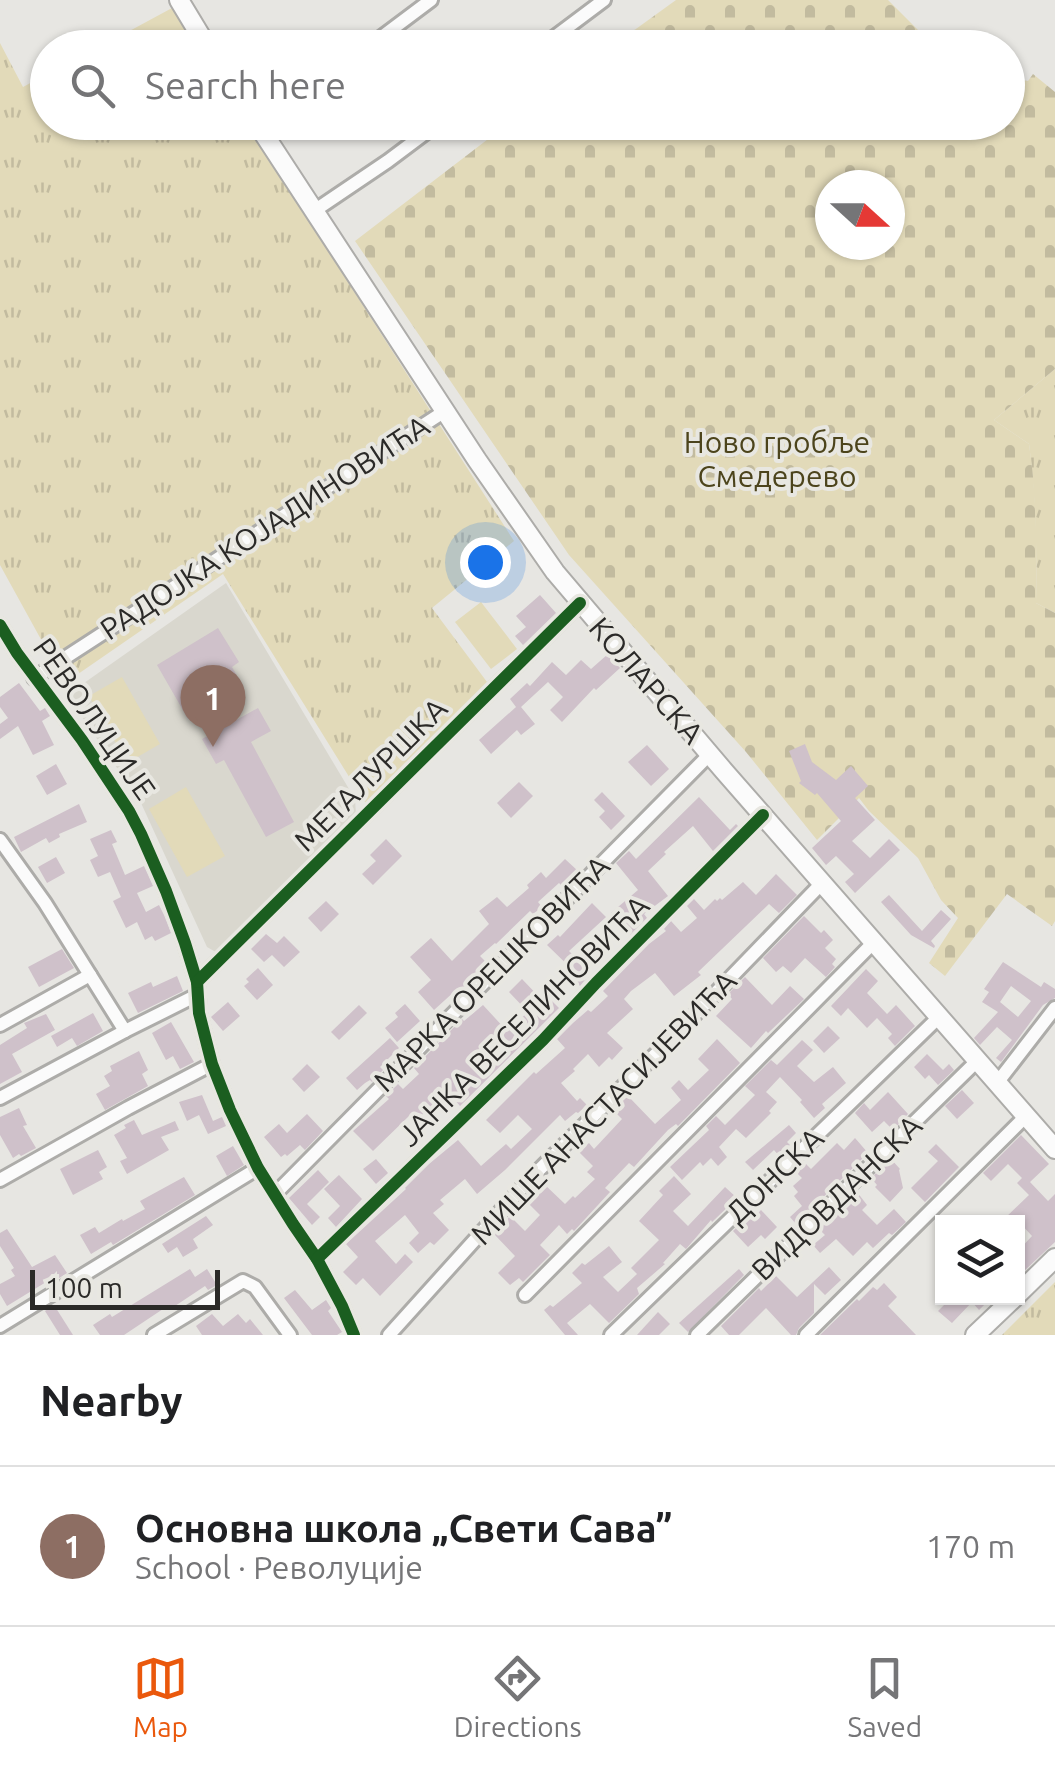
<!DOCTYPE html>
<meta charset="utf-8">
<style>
:root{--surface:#fff;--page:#f2f2f2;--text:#202124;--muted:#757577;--line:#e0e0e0;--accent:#ea580c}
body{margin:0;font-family:Ubuntu,sans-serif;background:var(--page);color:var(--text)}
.controls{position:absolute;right:30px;bottom:30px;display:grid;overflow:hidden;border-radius:0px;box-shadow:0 2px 8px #0004}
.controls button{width:90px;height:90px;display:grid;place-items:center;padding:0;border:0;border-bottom:2px solid var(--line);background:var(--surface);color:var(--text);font:50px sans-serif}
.compass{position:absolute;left:815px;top:170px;width:90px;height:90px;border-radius:50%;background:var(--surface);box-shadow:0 2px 8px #0004;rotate:111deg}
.scale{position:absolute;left:30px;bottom:25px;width:190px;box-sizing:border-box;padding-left:10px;border:5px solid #2b2a28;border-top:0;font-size:28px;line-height:35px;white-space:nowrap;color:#2b2a28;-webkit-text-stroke:8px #e8e7e1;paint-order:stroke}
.you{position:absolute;left:485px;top:562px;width:35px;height:35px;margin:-25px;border:8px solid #fff;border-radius:50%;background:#1a73e8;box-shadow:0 0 0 15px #1a73e833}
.badge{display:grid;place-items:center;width:65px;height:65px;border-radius:50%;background:var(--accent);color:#fff;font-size:32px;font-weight:700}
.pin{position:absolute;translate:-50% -82px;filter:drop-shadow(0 2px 5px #0008)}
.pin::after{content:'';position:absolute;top:52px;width:35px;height:30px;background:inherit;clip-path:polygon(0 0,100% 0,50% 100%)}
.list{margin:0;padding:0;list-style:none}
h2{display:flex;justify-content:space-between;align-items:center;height:130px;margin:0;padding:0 40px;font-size:42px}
h2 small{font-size:32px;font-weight:400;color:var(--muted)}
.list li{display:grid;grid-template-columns:65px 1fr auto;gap:30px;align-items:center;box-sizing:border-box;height:160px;padding:0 40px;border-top:2px solid var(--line)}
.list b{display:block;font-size:38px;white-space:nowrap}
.list p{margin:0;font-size:32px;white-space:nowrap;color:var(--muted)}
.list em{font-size:32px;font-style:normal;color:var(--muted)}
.icon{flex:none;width:55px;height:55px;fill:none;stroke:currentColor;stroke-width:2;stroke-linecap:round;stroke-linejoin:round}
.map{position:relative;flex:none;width:1055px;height:1335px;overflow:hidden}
.search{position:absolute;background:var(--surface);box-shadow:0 2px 8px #0004;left:30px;right:30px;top:30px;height:110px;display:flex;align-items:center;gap:25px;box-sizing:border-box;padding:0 35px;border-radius:55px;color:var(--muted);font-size:38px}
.sheet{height:290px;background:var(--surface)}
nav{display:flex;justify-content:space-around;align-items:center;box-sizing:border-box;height:140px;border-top:2px solid var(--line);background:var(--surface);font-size:28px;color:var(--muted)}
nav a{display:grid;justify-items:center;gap:5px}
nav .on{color:var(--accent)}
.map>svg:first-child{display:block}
.built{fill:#d9d7ce}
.grass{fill:url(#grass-tufts)}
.cemetery{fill:url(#cemetery-stones);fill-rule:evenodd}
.pitch{fill:#e2dab9}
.building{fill:#cfc1ca;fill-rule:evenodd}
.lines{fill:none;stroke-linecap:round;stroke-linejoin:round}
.street-casing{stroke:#adaca9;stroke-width:18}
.secondary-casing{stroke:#adaca9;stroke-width:22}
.street{stroke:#fbfbfb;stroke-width:12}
.secondary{stroke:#fbfbfb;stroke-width:18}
.cycleway-casing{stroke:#e8e7e1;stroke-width:19}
.cycleway{stroke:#1b5e20;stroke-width:12}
.labels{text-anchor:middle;stroke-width:8;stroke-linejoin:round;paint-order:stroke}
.park-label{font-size:30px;fill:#4c441c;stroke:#e8e7e1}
.street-label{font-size:30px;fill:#2b2a28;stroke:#e8e7e1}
</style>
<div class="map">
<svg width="1055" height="1335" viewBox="0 0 1055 1335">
<defs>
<pattern id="grass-tufts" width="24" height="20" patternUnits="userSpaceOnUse" patternTransform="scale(2.5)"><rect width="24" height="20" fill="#e2dab9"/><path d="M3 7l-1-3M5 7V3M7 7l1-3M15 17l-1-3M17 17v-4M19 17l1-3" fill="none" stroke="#c2bb9f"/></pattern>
<pattern id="cemetery-stones" width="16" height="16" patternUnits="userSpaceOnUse" patternTransform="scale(2.5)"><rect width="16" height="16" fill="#e2dab9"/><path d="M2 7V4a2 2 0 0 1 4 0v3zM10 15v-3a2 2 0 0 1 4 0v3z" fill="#c2bb9f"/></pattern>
</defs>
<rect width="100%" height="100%" fill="#e7e6e2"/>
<path class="built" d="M226 583 355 799 356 815 220 951H214L207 947 141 803 67 695Z"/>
<g class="grass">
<path d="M172 8 198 47 98 48Z"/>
<path d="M0 43 23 87 47 74 48 122 246 123 514 541 432 608 487 682 366 804 223 574 65 683 0 565Z"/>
<path d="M1055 369V613L1036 603C1037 550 1036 498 1029 444L994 420Z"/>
<path d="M1055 1282V1335H1002Z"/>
</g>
<g class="cemetery">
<path d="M676 0H888L935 47H611Z"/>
<path d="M1033 74 1055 92V369L994 420 1029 444C1037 497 1037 550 1036 603L1055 613V921L1052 926 1007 894 945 976 929 963 958 918 941 900 918 858 869 811 859 798 817 840 746 752 569 555 355 241 509 123 1008 122V77L1028 81ZM830 185H890V245H830Z"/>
</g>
<g class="pitch">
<path d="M481 602 517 649 491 669 455 622Z"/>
<path d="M122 677 160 744 127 763 89 696Z"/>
<path d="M186 787 225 856 187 877 149 809Z"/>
</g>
<g class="building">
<path d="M540 595 556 613 523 645 515 636 526 627 516 616Z"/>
<path d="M218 628 239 662 232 667 244 688 188 719 157 665Z"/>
<path d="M608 654 620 668 596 690 594 688 562 722 550 710 563 697 548 682 521 707 535 724 521 735 517 730 491 754 479 740 516 707 510 699 527 683 530 686 552 662 566 675 581 660 591 669Z"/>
<path d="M19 683 40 711 45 708 50 716 42 721 54 745 33 755 18 726 0 739V724L8 718 0 707V697Z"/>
<path d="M258 708 271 731 251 742 294 822 266 837 224 760 216 764 202 739Z"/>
<path d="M805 744 812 762 836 780 851 766 868 786 855 798 875 820 852 841 870 858 889 839 900 850 855 893 845 882 854 874 836 856 826 865 812 848 841 821 817 793 815 795 799 783 801 781 789 751Z"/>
<path d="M647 745 669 769 651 786 628 762Z"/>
<path d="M56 764 67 784 47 795 36 776Z"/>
<path d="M519 782 533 796 511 818 497 803Z"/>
<path d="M602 792 625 816 611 830 599 817 605 811 594 800Z"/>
<path d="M699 797 730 830 736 824 738 826 713 851 693 826 664 852 666 854 648 871 668 896 644 914 647 918 630 935 611 913 638 890 616 863 629 851 636 859Z"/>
<path d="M79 804 87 822 59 834 60 837 49 843 46 838 21 852 14 837Z"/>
<path d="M111 830 117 842 112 844 125 875 144 866 153 886 137 893 146 912 159 905 164 915 171 933 155 941 152 936 145 940 137 922 126 928 113 901 121 897 110 872 98 877 90 860 98 856 90 839Z"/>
<path d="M386 839 402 856 373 885 362 874 376 861 370 855Z"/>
<path d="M56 857 65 873 47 883 38 867Z"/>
<path d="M565 859 578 871 563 887 559 883 538 902 542 907 533 914 530 911 496 944 495 943 480 956 487 963 470 979 471 981 459 994 456 990 434 1010 418 992 431 980 410 957 431 938 452 961 489 924 479 911 497 897 507 907 529 888 527 885 541 872 546 878Z"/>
<path d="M776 874 797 895 779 913 769 904 698 972 701 975 674 996 655 973 631 991 624 999 633 1009 607 1033 623 1048 612 1060 609 1057 599 1067 588 1054 573 1069 575 1071 561 1083 577 1101 580 1098 587 1105 578 1113 576 1112 565 1121 560 1115 505 1170 477 1194 465 1179 440 1200 444 1204 433 1213 449 1230 434 1245 430 1242 418 1253 409 1243 419 1233 405 1215 375 1241 396 1264 405 1254 413 1262 380 1296 363 1278 356 1285 343 1272 358 1257 346 1244 406 1189 405 1188 429 1164 458 1140 481 1166 506 1144 511 1149 532 1129 518 1115 500 1133 486 1120 534 1072 536 1074 565 1048 557 1039 573 1023 588 1010 591 1012 608 996 603 991 649 944 666 931 664 929 671 921 681 932 697 918 687 906 694 899 704 910 715 899 717 901 720 898 722 900 743 882 756 895Z"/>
<path d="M889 895 922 931 941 910 951 919 931 941 935 946 934 948 911 935 881 902Z"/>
<path d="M326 901 339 914 321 932 308 918Z"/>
<path d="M592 903 606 917 569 951 588 970 587 972 589 975 580 986 574 979 578 975 547 945 558 935 560 937Z"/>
<path d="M804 916 821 933 824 930 833 940 825 948 836 959 832 964 835 967 826 977 805 958 791 973 783 966 776 972 763 958Z"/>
<path d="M266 934 277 943 284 936 300 952 284 967 272 955 264 962 251 949Z"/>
<path d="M62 949 74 968 39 987 28 967Z"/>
<path d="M1003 962 1041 987 1044 982 1055 989V998L1043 1005 1001 1062 996 1058 1012 1040 997 1027 980 1045 974 1038 998 1012 982 1002 989 992 984 989ZM1011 986 1031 1001 1018 1017 1000 1002Z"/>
<path d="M258 968 273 985 257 1000 244 986 249 982 246 979Z"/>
<path d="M866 969 878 981 867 993 887 1014 896 1005 915 1026 895 1046 888 1038 892 1034 877 1018 867 1028 848 1008 841 1016 831 1006Z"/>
<path d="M177 976 183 991 138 1013 128 993 151 982 153 987Z"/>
<path d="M745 977 772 1005 790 986 804 999 768 1033 766 1031 751 1048 716 1016 732 999 728 994Z"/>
<path d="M522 979 543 1001 548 997 559 1008 460 1106 449 1093 440 1100 439 1099 415 1122 409 1116 373 1151 353 1131 389 1099 386 1096 398 1084 403 1089 419 1074 414 1068 462 1019 464 1021 483 1005 507 1031 528 1012 509 992Z"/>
<path d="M228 1002 240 1016 223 1031 211 1017Z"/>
<path d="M405 1004 420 1021 397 1042 385 1028 398 1017 395 1013Z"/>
<path d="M359 1005 367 1013 339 1040 331 1032Z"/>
<path d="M93 1013 103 1031 77 1046 72 1038 57 1047 51 1036Z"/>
<path d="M46 1014 55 1030 12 1054 22 1072 0 1084V1045L27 1028 24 1023Z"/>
<path d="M171 1022 194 1062 180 1069 173 1056 166 1060 152 1033Z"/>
<path d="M828 1026 840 1038 824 1053 813 1041Z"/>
<path d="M390 1038 399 1048 380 1067 383 1070 372 1082 370 1080 365 1083 357 1090 346 1078Z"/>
<path d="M717 1039 740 1063 678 1126 676 1124 668 1130 634 1167 629 1163 605 1188 610 1192 574 1231 572 1229 567 1234 559 1225 540 1245 550 1255 523 1282 519 1278 510 1285 498 1273 515 1256 494 1234 510 1216 525 1231 540 1215 527 1202 544 1184 565 1204 573 1196 575 1198 595 1179 587 1172 593 1166 579 1152 589 1143 594 1149 622 1119 613 1110 628 1096 655 1124 681 1100 671 1088 679 1080 688 1090 709 1070 698 1059Z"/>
<path d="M802 1040 813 1050 797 1066 814 1082 833 1067 846 1083 822 1104 825 1108 814 1118 800 1102 802 1100 780 1077 766 1092 777 1102 769 1111 771 1113 746 1138 736 1129 719 1147 727 1157 718 1166 711 1158 703 1166 700 1162 682 1180 670 1167 709 1130 706 1126 716 1116 725 1125 755 1095 745 1086 771 1060 777 1065Z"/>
<path d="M139 1051 148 1070 142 1074 148 1086 105 1110 96 1094 110 1086 104 1076 112 1071 110 1066Z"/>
<path d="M927 1054 943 1070 949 1064 954 1070 938 1085 929 1075 925 1079 914 1067Z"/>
<path d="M307 1064 320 1077 304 1092 292 1079Z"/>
<path d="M962 1090 974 1103 957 1119 945 1106Z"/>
<path d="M888 1092 908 1114 893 1130 884 1121 872 1132 855 1113 864 1103 870 1110Z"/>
<path d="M202 1095 213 1121 222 1117 226 1126 208 1134 199 1115 187 1121 179 1102Z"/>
<path d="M19 1108 27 1125 23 1126 36 1148 21 1156 19 1154 13 1158 0 1135V1117Z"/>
<path d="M307 1114 323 1131 305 1150 300 1145 287 1156 285 1154 281 1157 264 1137 279 1124 287 1133Z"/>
<path d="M134 1120 142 1135 175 1121 179 1130 161 1137 169 1150 127 1174 120 1161 127 1158 114 1135 126 1128 124 1125Z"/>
<path d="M789 1125 796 1133 787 1142 790 1145 787 1147 789 1149 780 1157 774 1150 753 1170 745 1162Z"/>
<path d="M1021 1135 1049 1164 1030 1182 1048 1201 1055 1194V1242L1024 1271 1018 1264V1251L1032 1236 1019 1222H1001L1029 1195 1017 1183 1022 1178 1008 1164 991 1181 983 1173Z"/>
<path d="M855 1138 868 1153 796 1224 790 1217 802 1206 794 1196 798 1192 793 1186 802 1178 797 1173 806 1164 811 1169 837 1143 844 1150Z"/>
<path d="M936 1144 959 1167 925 1202 911 1188 938 1161 928 1152Z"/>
<path d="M233 1146 244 1165 227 1176 216 1156Z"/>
<path d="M98 1150 107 1167 99 1172 103 1179 73 1195 60 1169Z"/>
<path d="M376 1159 388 1173 376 1184 363 1169Z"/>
<path d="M891 1159 900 1169 899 1170 903 1188 890 1202 875 1187 877 1185 871 1178Z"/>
<path d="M318 1170 329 1182 307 1204 320 1217 312 1225 289 1198Z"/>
<path d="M339 1175 362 1199 336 1227 328 1218 340 1206 324 1189Z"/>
<path d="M674 1176 691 1194 673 1211 688 1226 725 1187 737 1198 712 1222 711 1220 686 1249 680 1244 663 1263 665 1264 637 1288 639 1294 609 1323 590 1304 567 1323 578 1335H565L544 1310 550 1305 553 1307 582 1283 572 1273 582 1263 585 1265 609 1246 622 1262 603 1277 618 1292 637 1274 631 1268 659 1240 639 1221 663 1195 659 1191Z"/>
<path d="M184 1177 195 1195 113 1245 111 1242 91 1254 80 1235 95 1227 99 1233 122 1219 123 1221 145 1209 140 1201Z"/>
<path d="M857 1192 867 1205 862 1210 877 1225 894 1209 906 1222 892 1235 889 1233 873 1248 867 1242 853 1256 836 1239 820 1253 813 1245 825 1235 819 1229Z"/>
<path d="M761 1210 777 1227 765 1239 761 1235 748 1247 733 1231 748 1216 751 1220Z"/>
<path d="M206 1216 213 1225 193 1239 198 1248 183 1257 177 1247 168 1253 162 1244Z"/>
<path d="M7 1229 32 1267 55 1255 67 1273 53 1282 51 1279 7 1306 0 1294V1284L15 1276 11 1270 14 1268 0 1246V1233Z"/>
<path d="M829 1267 841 1280 825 1295 814 1284V1313L799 1328 796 1335H791L766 1308 739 1335H729L721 1326 759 1288 761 1291 776 1276 797 1297Z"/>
<path d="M190 1269 195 1277 207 1269 217 1285 208 1290 205 1286 169 1310 166 1307 124 1335H100L93 1325 110 1314 112 1317Z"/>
<path d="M739 1269 744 1275 688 1332 679 1323Z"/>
<path d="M884 1283 897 1297 888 1306 916 1335H820L857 1299 859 1301 873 1287 877 1290Z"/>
<path d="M295 1290 312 1310 326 1300 331 1308 328 1311 342 1332 337 1335H312L284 1298Z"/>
<path d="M951 1298H991L979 1310 972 1302 952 1323 938 1311Z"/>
<path d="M54 1305 73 1335H60L45 1311Z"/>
<path d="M658 1312 670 1324 659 1335H637Z"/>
<path d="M212 1314 223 1326 238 1314 246 1323 250 1319 263 1335H202L196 1326Z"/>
</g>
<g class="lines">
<g class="street-casing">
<g id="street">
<path d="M367 48 431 0"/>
<path d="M540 48 604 0"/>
<path d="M314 211 388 161 440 122"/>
<path d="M0 625 17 653 82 740 129 811 141 834 166 891 185 943 197 982 199 1013 212 1064 230 1110 258 1168 293 1224 317 1259 342 1306 354 1335"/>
<path d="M34 678 445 411"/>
<path d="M0 840 45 903 125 1031"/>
<path d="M197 982 580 603"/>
<path d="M0 1025 90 975"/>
<path d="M997 1083 1055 1008"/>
<path d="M0 1098 125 1031 197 995"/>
<path d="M0 1180 128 1108 212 1064"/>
<path d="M275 1194 710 754"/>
<path d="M317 1259 543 1040 596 983 763 815"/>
<path d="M525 1295 873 943"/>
<path d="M0 1326 258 1168"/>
<path d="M154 1335 243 1281 255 1287 290 1335"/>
<path d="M389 1335 527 1182 677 1033 822 883"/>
<path d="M611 1335 939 1017"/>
<path d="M697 1335 977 1061"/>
<path d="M806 1335 1026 1116"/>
</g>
</g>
<g class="secondary-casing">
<g id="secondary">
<path d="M179 0 208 48"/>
<path d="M256 122 477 460 555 572 724 771 1055 1149"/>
<path d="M1018 1294 1055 1258"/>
<path d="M975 1335 1014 1298"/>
</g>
</g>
<use href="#street" class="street"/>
<use href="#secondary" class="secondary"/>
<g class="cycleway-casing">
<g id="cycleway">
<path d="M0 625 17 653 82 740 129 811 141 834 166 891 185 943 197 982 199 1013 212 1064 230 1110 258 1168 293 1224 317 1259 342 1306 354 1335"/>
<path d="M197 982 580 603"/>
<path d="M317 1259 543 1040 596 983 763 815"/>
</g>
</g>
<use href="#cycleway" class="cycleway"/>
</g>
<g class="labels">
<g class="park-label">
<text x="777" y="453">Ново гробље<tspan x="777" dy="34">Смедерево</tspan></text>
</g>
<g class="street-label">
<text transform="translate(265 528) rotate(-33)" y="10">РАДОЈКА КОЈАДИНОВИЋА</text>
<text transform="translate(646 681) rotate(49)" y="10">КОЛАРСКА</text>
<text transform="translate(94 719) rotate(55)" y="10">РЕВОЛУЦИЈЕ</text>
<text transform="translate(371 775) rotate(-45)" y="10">МЕТАЛУРШКА</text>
<text transform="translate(492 974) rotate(-45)" y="10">МАРКА ОРЕШКОВИЋА</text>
<text transform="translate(524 1021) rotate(-45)" y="10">ЈАНКА ВЕСЕЛИНОВИЋА</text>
<text transform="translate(604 1108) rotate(-46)" y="10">МИШЕ АНАСТАСИЈЕВИЋА</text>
<text transform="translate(775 1176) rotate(-44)" y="10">ДОНСКА</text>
<text transform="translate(837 1198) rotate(-44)" y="10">ВИДОВДАНСКА</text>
</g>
</g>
</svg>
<div class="controls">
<button><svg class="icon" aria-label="layers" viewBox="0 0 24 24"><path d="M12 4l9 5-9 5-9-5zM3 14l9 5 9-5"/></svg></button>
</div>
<svg class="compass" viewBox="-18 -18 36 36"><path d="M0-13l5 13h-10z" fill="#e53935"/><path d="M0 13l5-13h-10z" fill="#757577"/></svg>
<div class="scale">100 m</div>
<div class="you"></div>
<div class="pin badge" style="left:213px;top:747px;background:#8d6e63">1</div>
<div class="search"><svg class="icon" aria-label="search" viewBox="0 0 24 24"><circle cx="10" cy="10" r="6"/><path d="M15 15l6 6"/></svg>Search here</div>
</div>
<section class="sheet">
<h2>Nearby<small></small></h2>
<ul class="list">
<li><span class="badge" style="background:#8d6e63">1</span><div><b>Основна школа „Свети Сава”</b><p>School · Револуције</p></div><em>170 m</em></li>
</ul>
</section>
<nav>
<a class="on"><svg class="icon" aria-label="map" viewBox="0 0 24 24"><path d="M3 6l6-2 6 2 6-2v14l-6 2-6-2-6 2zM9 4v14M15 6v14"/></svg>Map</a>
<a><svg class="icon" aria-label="directions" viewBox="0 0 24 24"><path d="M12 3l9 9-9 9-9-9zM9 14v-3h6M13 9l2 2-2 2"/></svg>Directions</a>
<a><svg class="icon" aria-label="saved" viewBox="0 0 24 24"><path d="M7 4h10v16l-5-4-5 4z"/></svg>Saved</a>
</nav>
